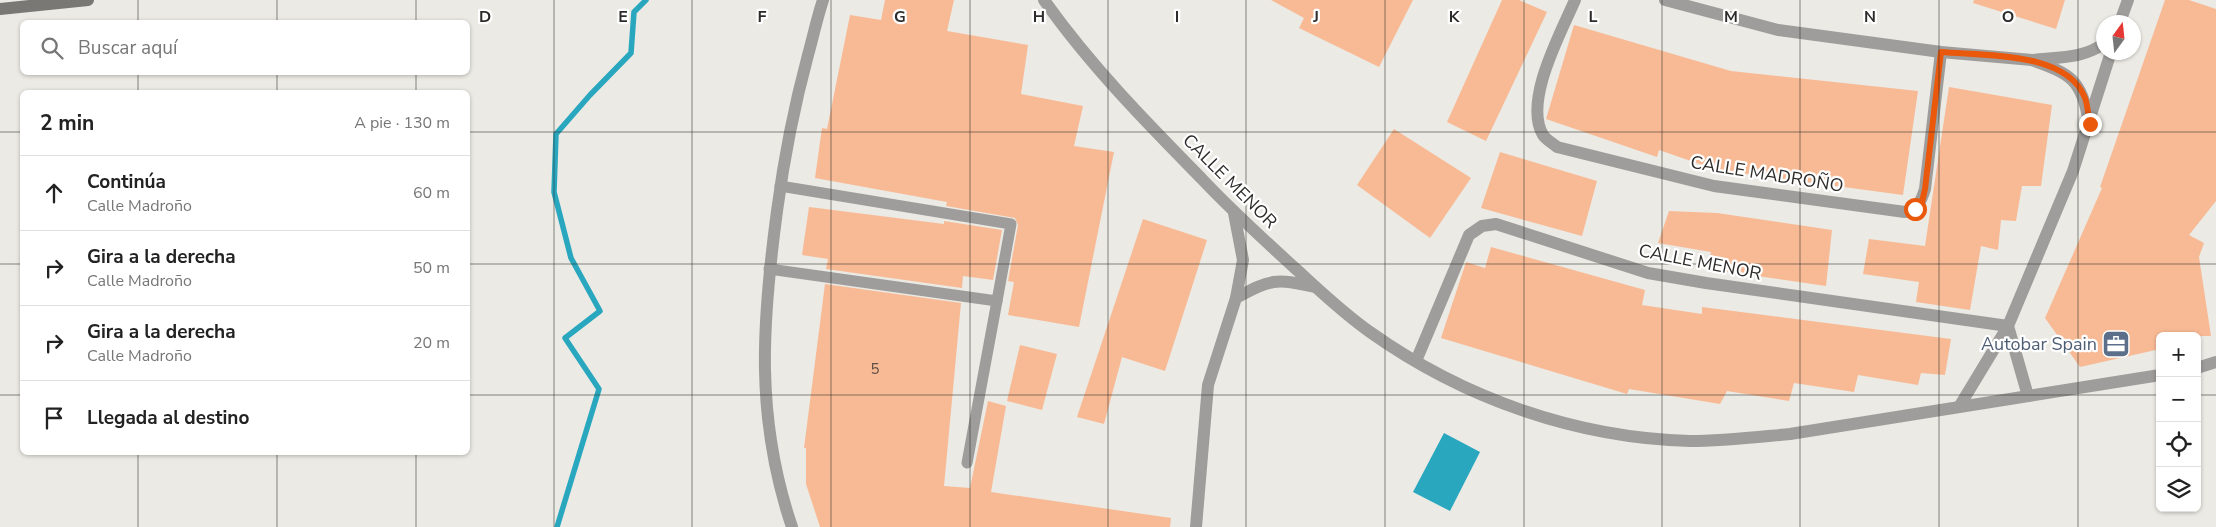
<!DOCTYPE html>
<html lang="es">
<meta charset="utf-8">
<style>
:root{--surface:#fff;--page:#f2f2f2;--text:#222;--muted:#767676;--line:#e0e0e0}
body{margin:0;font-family:"Nunito Sans",sans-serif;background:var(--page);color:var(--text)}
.controls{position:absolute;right:15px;bottom:15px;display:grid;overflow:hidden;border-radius:8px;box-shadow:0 1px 4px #0004}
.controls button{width:45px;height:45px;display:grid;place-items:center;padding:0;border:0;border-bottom:1px solid var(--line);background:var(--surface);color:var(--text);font:25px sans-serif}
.compass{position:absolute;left:2096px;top:15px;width:45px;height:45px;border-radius:50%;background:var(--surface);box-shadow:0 1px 4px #0004;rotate:15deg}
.stop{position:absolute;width:15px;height:15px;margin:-11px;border:4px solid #ea580c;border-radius:50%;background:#fff}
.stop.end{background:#ea580c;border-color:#fff;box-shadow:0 1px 5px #0008}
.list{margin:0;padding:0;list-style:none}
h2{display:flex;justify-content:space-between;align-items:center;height:65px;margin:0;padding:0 20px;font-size:21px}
h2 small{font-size:16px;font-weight:400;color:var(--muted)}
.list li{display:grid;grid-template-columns:32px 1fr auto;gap:15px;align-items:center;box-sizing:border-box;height:75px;padding:0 20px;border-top:1px solid var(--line)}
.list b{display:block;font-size:19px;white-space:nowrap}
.list p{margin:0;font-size:16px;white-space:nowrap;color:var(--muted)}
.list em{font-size:16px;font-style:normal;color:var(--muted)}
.icon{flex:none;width:28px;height:28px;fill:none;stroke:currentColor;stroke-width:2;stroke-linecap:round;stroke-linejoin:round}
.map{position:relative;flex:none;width:2216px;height:527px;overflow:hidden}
.search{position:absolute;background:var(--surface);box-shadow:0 1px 4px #0004;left:20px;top:20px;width:450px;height:55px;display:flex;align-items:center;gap:12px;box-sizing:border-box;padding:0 18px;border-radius:8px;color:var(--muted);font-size:19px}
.panel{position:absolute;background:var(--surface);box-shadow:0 1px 4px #0004;left:20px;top:90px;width:450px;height:365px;border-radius:8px}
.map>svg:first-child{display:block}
.water{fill:#28a7bf}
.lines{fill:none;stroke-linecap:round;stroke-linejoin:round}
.stream{stroke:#28a7bf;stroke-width:5.5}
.building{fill:#f8ba95}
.lane{stroke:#9e9d9b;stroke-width:11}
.street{stroke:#9e9d9b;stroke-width:12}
.secondary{stroke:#7a7875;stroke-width:12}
.route{stroke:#ea580c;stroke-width:6}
.grid{fill:none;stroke:#2d2c2a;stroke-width:1;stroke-opacity:0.55}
.labels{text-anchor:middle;stroke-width:4.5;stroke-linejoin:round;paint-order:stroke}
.number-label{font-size:15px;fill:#605045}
.street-label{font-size:18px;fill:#2d2c2a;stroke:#fff}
.service-label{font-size:18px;fill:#4e5e75;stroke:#fff;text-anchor:end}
.grid-label{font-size:16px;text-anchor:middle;font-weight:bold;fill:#2d2c2a;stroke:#fff;stroke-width:4.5;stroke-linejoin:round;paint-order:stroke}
</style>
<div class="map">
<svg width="2216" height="527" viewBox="0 0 2216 527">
<rect width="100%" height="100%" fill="#ebeae4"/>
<path class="water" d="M1444 433 1480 452 1450 511 1413 492Z"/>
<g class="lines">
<path class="stream" d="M557 527 599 389 565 338 600 311 571 258 554 192 556 134 590 95 631 53 634 12 646 0"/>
</g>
<g class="building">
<path d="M885 0H954L947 31 1028 45 1021 94 1083 106 1074 146 1114 152 1079 327 1008 315 1014 282 1008 281 1018 225 1015 218 946 206 947 202 815 178 822 128 827 129 850 15 881 20Z"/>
<path d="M1271 0H1413L1379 67 1299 28 1304 18Z"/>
<path d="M1502 0H1519L1547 12 1486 141 1447 122Z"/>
<path d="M1974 0H2065L2056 29 1973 3Z"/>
<path d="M2165 0H2189L2216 9V201L2189 235 2204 243 2199 257 2211 336H2160V349L2080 367 2045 318 2102 188 2100 187Z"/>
<path d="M1574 25 1731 71 1918 91 1903 195 1717 170 1659 150 1657 157 1546 119Z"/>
<path d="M1949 87 2052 105 2041 186H2022L2016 221 2001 220 1998 250 1981 246 1970 310 1916 302 1919 282 1863 274 1869 239 1925 246Z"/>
<path d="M1394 129 1471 178 1430 238 1357 185Z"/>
<path d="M1500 152 1597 181 1582 236 1481 208Z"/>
<path d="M809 207 944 224V221L1002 230 993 280 963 276 962 288 826 269 828 259 802 255Z"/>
<path d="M1669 211 1717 213 1832 230 1826 286 1708 269 1711 252 1658 243Z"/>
<path d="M1143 219 1207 240 1165 371 1122 357 1104 424 1077 417Z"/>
<path d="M1491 247 1645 290 1642 305 1702 314V307L1951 339 1945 375 1921 373 1918 385 1858 375 1854 392 1794 383 1789 401 1727 391 1720 404 1629 389 1627 394 1441 338 1466 262 1485 268Z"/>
<path d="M825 284 961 303 944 486 970 488 988 401 1006 406 991 492 1171 518 1170 527H820L806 484V448H804Z"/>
<path d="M1020 345 1057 354 1042 410 1007 401Z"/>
</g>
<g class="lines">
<g class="lane">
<path d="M769 269 997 301 1011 224 780 186"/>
<path d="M967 463 997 301"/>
</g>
<g class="street">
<path d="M1044 0C1090 65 1145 121 1201 178 1231 210 1264 240 1297 270 1320 291 1344 314 1370 332 1463 398 1575 438 1690 441 1723 441 1757 437 1790 434L2160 375"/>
<path d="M1575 0C1561 33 1523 101 1543 135 1546 140 1553 143 1557 147L1714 186 1905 212C1918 208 1921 202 1925 189L1941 52"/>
<path d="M1665 0 1778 30 1941 52 2032 60"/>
<path d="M2120 22 2128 0"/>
<path d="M2089 122C2081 79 2071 74 2032 60 2055 57 2085 59 2104 43"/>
<path d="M1234 213 1243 260 1236 298"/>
<path d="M1416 361 1469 235 1482 226 1496 224 1648 273 1706 283 2008 326 1959 407"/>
<path d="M2197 368 2216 362"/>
<path d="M2028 396 2008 326 2073 171 2111 52"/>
<path d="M792 527C755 418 762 323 777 211 784 158 794 107 808 55 813 37 817 18 823 0"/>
<path d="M1196 527 1208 385 1236 298C1271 279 1275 278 1315 287"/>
</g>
<path class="secondary" d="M0 9 88 0"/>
</g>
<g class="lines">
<path class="route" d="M1915 209 1922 202 1925 189 1941 52C1983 56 2067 51 2085 98 2088 106 2088 116 2090 124"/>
</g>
<path class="grid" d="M138 0V22M277 0V22M416 0V22M554 0V527M692 0V527M831 0V527M970 0V527M1108 0V527M1246 0V527M1385 0V527M1524 0V527M1662 0V527M1800 0V527M1939 0V527M2078 0V527M138 72V92M277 72V92M416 72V92M0 132H22M468 132H2216M0 264H22M468 264H2216M0 395H22M468 395H2160M2197 395H2216M138 452V527M277 452V527M416 452V527"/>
<defs>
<g id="office-square" transform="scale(1.4375)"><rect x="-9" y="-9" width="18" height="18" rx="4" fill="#5c6f8a" stroke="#fff"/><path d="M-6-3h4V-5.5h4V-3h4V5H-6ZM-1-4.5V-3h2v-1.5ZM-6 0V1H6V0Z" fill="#fff"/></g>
</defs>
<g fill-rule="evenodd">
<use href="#office-square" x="2116" y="344"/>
</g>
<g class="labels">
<g class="number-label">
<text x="875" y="374">5</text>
</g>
<g class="street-label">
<text transform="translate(1767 174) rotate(9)" y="6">CALLE MADROÑO</text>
<text transform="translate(1230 181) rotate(45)" y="6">CALLE MENOR</text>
<text transform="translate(1700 262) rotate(11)" y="6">CALLE MENOR</text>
</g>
<g class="service-label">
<text x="2097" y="350">Autobar Spain</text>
</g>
</g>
<g class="grid-label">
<text x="485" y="22">D</text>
<text x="623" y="22">E</text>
<text x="762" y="22">F</text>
<text x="900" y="22">G</text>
<text x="1039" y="22">H</text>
<text x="1177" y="22">I</text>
<text x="1316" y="22">J</text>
<text x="1454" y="22">K</text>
<text x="1593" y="22">L</text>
<text x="1731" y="22">M</text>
<text x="1870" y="22">N</text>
<text x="2008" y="22">O</text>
</g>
</svg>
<div class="controls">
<button>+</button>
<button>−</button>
<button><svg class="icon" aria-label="locate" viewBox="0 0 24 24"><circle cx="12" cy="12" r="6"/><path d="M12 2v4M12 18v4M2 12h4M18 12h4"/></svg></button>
<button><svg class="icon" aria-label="layers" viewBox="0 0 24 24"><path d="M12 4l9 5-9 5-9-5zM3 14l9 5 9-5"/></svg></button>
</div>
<svg class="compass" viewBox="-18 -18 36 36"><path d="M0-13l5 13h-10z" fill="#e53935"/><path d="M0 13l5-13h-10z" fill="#767676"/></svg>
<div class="stop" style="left:1915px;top:209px"></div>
<div class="stop end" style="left:2090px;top:124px"></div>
<div class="search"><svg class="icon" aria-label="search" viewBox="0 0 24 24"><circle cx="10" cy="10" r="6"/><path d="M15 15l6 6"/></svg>Buscar aquí</div>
<section class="panel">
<h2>2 min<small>A pie · 130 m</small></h2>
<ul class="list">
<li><svg class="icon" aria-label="ahead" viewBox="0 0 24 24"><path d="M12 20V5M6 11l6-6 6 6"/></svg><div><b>Continúa</b><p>Calle Madroño</p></div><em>60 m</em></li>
<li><svg class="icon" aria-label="right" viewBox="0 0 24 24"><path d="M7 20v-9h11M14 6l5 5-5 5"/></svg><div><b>Gira a la derecha</b><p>Calle Madroño</p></div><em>50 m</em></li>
<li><svg class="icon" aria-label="right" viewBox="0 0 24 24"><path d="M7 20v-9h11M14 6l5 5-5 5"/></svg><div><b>Gira a la derecha</b><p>Calle Madroño</p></div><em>20 m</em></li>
<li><svg class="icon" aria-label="arrive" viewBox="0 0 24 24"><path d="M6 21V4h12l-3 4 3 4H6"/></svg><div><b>Llegada al destino</b></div></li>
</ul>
</section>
</div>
